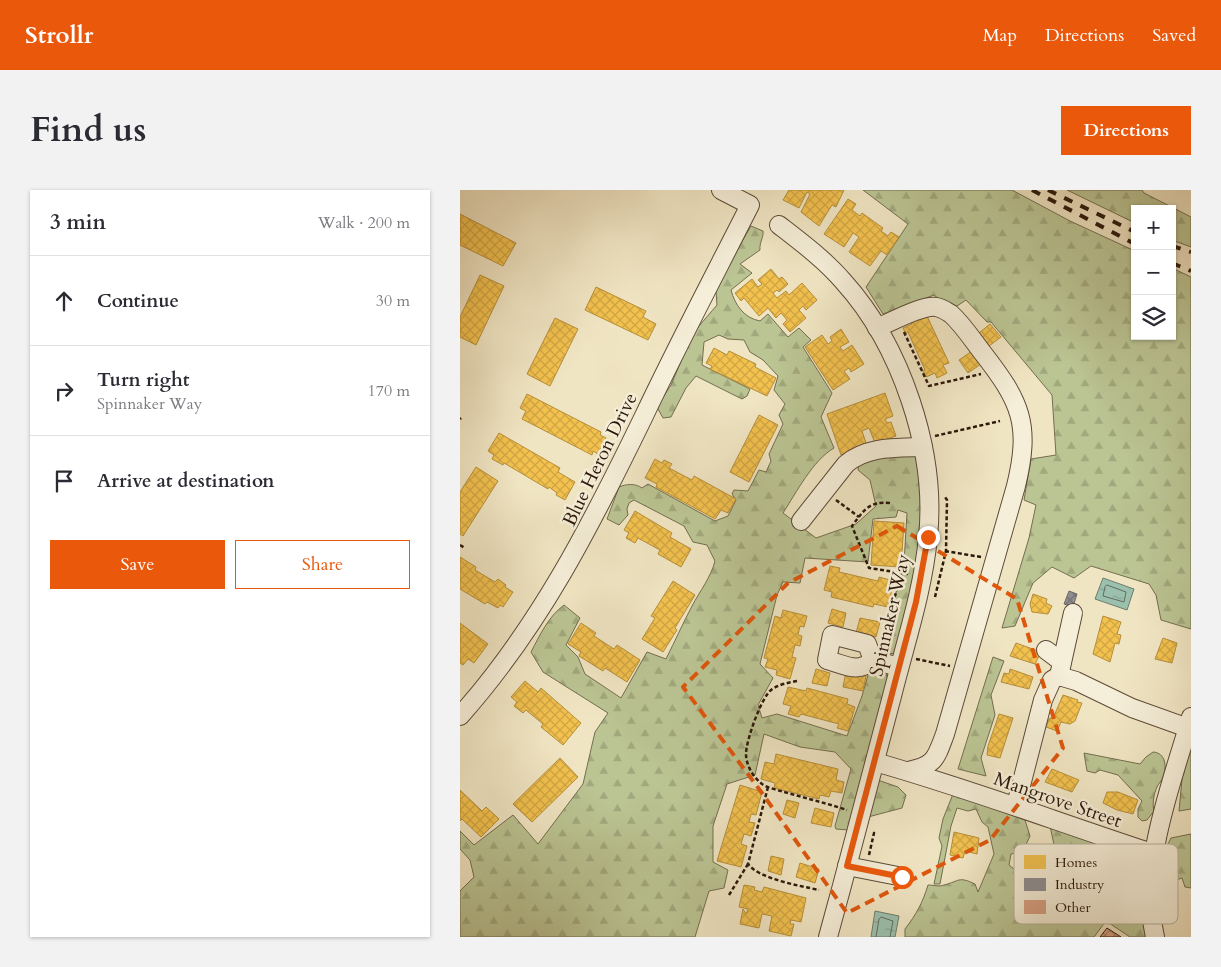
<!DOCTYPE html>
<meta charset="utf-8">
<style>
:root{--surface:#fff;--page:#f2f2f3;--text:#2b2b33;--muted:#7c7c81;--line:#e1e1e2;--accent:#ea580c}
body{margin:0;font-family:Cardo,serif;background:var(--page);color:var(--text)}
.controls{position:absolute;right:15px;top:15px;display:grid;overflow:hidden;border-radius:0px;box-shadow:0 1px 4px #0004}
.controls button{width:45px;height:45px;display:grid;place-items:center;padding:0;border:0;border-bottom:1px solid var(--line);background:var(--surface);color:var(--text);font:25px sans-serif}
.stop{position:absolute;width:15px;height:15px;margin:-11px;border:4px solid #ea580c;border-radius:50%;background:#fff}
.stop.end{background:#ea580c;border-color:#fff;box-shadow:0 1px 5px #0008}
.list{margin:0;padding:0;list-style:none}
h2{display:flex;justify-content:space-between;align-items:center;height:65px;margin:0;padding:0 20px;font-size:21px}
h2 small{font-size:16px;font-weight:400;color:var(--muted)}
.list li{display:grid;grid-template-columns:32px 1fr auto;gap:15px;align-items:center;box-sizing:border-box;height:90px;padding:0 20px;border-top:1px solid var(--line)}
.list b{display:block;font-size:19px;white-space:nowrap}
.list p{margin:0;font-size:16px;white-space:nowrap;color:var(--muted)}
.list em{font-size:16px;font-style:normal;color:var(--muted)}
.actions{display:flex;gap:10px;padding:15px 20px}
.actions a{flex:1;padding:11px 0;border:1px solid var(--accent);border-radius:0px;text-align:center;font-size:18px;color:var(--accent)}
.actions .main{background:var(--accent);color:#fff}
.icon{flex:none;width:28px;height:28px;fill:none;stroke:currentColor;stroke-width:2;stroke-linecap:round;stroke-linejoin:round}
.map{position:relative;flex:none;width:731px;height:747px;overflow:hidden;border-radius:0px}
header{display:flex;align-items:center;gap:30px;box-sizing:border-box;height:70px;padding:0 25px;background:var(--accent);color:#fff}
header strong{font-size:24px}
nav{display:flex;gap:28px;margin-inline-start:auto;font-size:18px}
.intro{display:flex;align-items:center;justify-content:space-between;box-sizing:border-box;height:120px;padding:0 30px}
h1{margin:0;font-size:35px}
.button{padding:12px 22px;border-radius:0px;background:var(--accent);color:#fff;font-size:18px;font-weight:700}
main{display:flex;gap:30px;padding:0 30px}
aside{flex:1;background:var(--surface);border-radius:0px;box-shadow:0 1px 4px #0004}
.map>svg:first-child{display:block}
.forest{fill:url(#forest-firs);stroke:#736e4e}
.water{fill:url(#water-ripples);stroke:#6e7c6c}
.homes{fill:url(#homes-cross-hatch);stroke:#b68e39}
.industry{fill:url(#industry-cross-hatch);stroke:#706a69}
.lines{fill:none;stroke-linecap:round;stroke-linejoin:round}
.shore{stroke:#636c5c;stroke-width:1}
.building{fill:url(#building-cross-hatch);stroke:#2b1709}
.minor-casing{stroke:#5c4a38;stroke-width:20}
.path{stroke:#2b1709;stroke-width:2.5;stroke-dasharray:4 2.5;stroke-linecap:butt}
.minor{stroke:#f5eed8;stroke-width:18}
.rail{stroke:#2b1709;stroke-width:4;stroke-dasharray:9 9;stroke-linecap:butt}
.route{stroke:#ea580c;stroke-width:6}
.marked{fill:none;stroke:#df560c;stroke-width:4;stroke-dasharray:10 6;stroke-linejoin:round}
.labels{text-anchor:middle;stroke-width:5;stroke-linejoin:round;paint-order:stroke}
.street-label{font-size:19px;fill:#2b1709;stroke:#f5eed8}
.key{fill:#f5eed8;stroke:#b8ae9a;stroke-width:1}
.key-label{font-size:14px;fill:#2b1709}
</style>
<header>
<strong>Strollr</strong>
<nav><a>Map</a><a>Directions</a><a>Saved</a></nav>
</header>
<div class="intro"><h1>Find us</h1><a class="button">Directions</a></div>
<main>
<aside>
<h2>3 min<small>Walk · 200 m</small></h2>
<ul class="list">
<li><svg class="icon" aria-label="ahead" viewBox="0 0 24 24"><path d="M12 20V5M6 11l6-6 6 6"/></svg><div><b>Continue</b></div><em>30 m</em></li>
<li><svg class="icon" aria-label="right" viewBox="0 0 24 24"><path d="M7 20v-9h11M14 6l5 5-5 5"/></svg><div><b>Turn right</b><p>Spinnaker Way</p></div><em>170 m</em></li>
<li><svg class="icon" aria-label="arrive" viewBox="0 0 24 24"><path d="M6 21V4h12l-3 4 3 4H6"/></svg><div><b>Arrive at destination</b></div></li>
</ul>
<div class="actions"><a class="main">Save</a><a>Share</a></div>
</aside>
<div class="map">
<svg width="731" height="747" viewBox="0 0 731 747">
<defs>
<pattern id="forest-firs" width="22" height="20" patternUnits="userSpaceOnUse" patternTransform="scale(1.25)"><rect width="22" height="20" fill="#bbc493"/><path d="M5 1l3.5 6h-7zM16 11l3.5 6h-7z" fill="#a1a87d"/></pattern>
<pattern id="water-ripples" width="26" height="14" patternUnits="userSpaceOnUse" patternTransform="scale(1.25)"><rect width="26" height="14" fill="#9bc0ae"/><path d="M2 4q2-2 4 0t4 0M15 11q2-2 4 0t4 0" fill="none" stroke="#86a494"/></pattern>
<pattern id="homes-cross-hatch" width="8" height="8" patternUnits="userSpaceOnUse" patternTransform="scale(1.25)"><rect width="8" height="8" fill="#f2c14e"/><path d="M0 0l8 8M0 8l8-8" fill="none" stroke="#d0a543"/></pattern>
<pattern id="industry-cross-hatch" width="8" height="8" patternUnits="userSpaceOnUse" patternTransform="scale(1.25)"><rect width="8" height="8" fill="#8d8d92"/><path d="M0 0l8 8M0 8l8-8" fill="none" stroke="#737275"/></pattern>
<pattern id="building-cross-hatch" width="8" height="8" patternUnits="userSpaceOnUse" patternTransform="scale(1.25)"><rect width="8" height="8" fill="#d8a083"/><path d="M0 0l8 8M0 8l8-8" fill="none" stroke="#af8169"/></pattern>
</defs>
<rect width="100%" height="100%" fill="#f0e5c3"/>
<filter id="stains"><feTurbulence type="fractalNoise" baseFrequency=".004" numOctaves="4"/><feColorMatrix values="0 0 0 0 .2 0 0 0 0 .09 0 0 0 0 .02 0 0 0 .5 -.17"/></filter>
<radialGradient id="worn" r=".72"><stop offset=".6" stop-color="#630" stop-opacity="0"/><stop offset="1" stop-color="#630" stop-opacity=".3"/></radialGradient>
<g class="forest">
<path d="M403 0H552L610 31 675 61V146H712V78L731 87V439L701 430 696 405 689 394 631 376 614 388 592 377 573 393 555 436 542 438 569 348 576 315 564 310 571 269 596 265 592 205 531 132H527L506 110 497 116 482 112 474 105 423 124 406 97 448 34Z"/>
<path d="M607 0H682L684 3 731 27V57L712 50V19H675V33Z"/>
<path d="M291 36 303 41C304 47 299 53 300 60L280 74 292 83 271 100C275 115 284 128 300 131L308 124 328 147 339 138 351 150 343 157 372 203 361 227 374 258C353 270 336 303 323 323L356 348 396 334 416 316 410 290 398 280 401 258 456 256 465 330 454 385 436 463 428 464 421 458 444 373 447 323 438 320 436 327 413 329 408 372 345 368 340 393 323 392 317 405 300 474 313 488 298 515 302 528 317 524 387 546 402 506 410 478 424 475 429 495 409 587 438 597 446 605 442 618 408 627 388 640 376 639 375 636 391 579 375 562 340 557 304 544 295 585 267 594 253 636V672L268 680 264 698 249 701 235 747H0V701L14 687 10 670 0 659V641L14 655 53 625 78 654 123 594 135 542 148 523 83 482 71 462C80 445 88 427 104 415L120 428 106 455 118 467 125 484 161 508 187 462 206 469C215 451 223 433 232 416 240 401 251 387 255 371L247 355 233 352 224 336 174 310 169 313 167 319 168 325 159 335 147 329 159 297C166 294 175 293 182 298L188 294 255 331 268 326 276 310 272 304 274 300 288 301 299 280 306 282 311 271 309 264 323 234 319 225 325 214 314 200 318 186 303 170 290 162 284 150 268 149 259 145 244 152 242 175 290 199 287 206 282 209 236 186 226 198 211 227 203 228 198 219 200 212 211 195 233 143 257 115 256 102 264 82Z"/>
<path d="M533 467 544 471 531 505 535 525 521 568 526 586 498 579Z"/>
<path d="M731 553V619L719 621 722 589Z"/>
<path d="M693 562C706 563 707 577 703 587 702 591 698 594 697 597 694 603 692 614 694 621L687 630 682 631 678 627V619L682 611 658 585 640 580 635 583 627 581 624 563 680 574 686 567Z"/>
<path d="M493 604 565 630 570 646 563 661 551 664 549 675 564 687 592 690 596 664 590 636 677 662 687 677 688 747H670L646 731 634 747H445V739C456 725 463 712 468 695 473 695 479 697 484 695 500 691 498 686 515 694L518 702 534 664 528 637 522 632 516 619 508 621 497 618 491 636 480 694H474L482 656 479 648 483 629Z"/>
<path d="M731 644V698L725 697 722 688 716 690 714 698 705 700C697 676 700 670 711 648Z"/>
</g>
<g class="water">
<path d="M643 388 674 399 667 420 635 409Z"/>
<path d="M415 721 439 726 435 747H411Z"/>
</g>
<g class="homes">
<path d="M329 0H384L376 17 372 15 359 36 341 22 350 4 347 2 339 18 323 10Z"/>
<path d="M388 9 396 14 392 20 400 26 402 23 423 38 421 41 428 46 431 42 439 47 427 65 421 61 410 76 389 62 399 47 393 43 384 57 364 44Z"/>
<path d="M0 24 56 53 43 76 0 55Z"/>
<path d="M311 79 319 89 322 87 328 94 319 102 317 100 313 103 317 108 326 101 329 105 342 93 357 110 346 120 343 116 339 120 346 128 330 142 323 134 327 130 321 123 316 128 308 118 299 126 284 108 281 111 275 103 292 89 298 97 302 94 298 90Z"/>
<path d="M20 85 44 96 16 155 0 147V127Z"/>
<path d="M136 97 186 121 183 127 196 134 188 150 125 120Z"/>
<path d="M459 124 461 129 467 126 489 173 483 175 487 183 477 188 475 183 466 187 463 181 465 180 448 142 446 144 443 138 452 134 449 129Z"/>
<path d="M95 128 118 139 90 196 67 184Z"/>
<path d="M530 134 541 147 529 156 519 143Z"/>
<path d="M381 139 389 152 380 157 383 161 392 155 404 174 391 182 389 178 384 181 390 189 373 200 345 157 362 145 368 154 372 151 370 147Z"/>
<path d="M254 158 267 165 269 161 296 174 295 177 316 188 307 206 250 179 252 176 246 173Z"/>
<path d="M512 161 521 174 508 183 499 170Z"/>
<path d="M425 203 433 226 425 229 427 233 431 232 436 246 415 253 409 238 402 241 407 256 381 265 367 224Z"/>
<path d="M67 204 141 242 140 245 146 248 138 264 133 261 132 265 62 229 66 221 60 218Z"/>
<path d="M299 225 318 235 289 292 270 282Z"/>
<path d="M39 243 100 278 98 282 115 292 105 310 96 305 97 303 89 297 88 299 44 273 43 275 32 269 34 265 28 261Z"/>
<path d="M195 269 202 273 204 270 212 274 209 278 232 290 234 286 276 309 268 323 261 320 255 329 196 297 197 294 185 288Z"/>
<path d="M16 277 38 291 3 346 0 344V302Z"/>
<path d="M175 321 212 343 210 347 231 359 221 377 198 364 200 360 178 348 175 353 166 348 169 343 164 340Z"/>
<path d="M414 331 444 333 441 377 411 375Z"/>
<path d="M0 367 16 377 15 380 35 392 38 389 46 395 45 397 53 402 43 417 40 415 38 418 27 412 25 414 0 399Z"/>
<path d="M370 376 380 378 379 382 418 391 419 387 430 390 428 398 432 399 428 417 414 414 413 417 371 407 372 402 364 400Z"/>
<path d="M213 391 235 405 215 438 217 440 203 462 182 449 195 428 191 426Z"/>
<path d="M573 404 587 409 586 413 592 416 588 424 572 422 570 414Z"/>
<path d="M372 419 386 423 383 437 368 433Z"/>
<path d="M323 420 347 426 344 437 340 436 338 445 342 446 340 456 335 455 332 467 336 468 330 489 316 485 317 480 305 477 308 469 304 468 315 426 321 428Z"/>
<path d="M643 426 661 432 657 444 661 445 659 454 655 453 650 472 633 464Z"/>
<path d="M400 428 420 432 416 447 396 443Z"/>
<path d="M0 433 28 454 14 473 8 469 3 475 0 473Z"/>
<path d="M121 433 136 443 134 446 154 459 157 455 180 470 167 492 145 478 143 481 119 466 121 462 108 454Z"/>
<path d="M703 448 717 453 712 473 695 469Z"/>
<path d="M556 453 581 462 575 474 550 466Z"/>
<path d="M356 479 370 483 367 496 352 493Z"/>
<path d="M550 479 573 487 569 499 541 492 544 483 549 484Z"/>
<path d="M386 482 406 486 403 501 383 497Z"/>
<path d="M65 491 78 502 81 498 121 533 103 555 81 537 83 534 66 520 63 523 54 516 57 512 51 507Z"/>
<path d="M328 497 346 501 347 498 388 509 387 514 395 517 388 541 377 538 379 534 341 524 339 527 328 524 331 516 323 514Z"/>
<path d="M603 505 618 510 617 512 622 513 615 531 610 534 601 532 597 541 586 537 589 529 594 526Z"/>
<path d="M539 524 553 528 540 568 527 565 528 556Z"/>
<path d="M316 564 378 579 376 590 384 592 382 603 371 601 369 607 360 605 359 609 314 598 315 593 301 589 305 572 314 574Z"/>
<path d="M100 568 118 587 72 632 53 614Z"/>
<path d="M592 579 619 590 612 602 585 592Z"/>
<path d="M280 595 302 602 296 625 291 624 289 632 295 633 291 646 284 644 281 654 287 656 281 677 257 671Z"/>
<path d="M0 600 22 621 26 617 39 629 21 647 2 629 0 631Z"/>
<path d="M647 602H658L678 610 673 624 657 620 643 613Z"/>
<path d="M327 610 339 613 335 628 323 624Z"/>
<path d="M355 618 374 623 371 637 351 633Z"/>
<path d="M494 642 519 648 517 664 505 661 503 668 490 665Z"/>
<path d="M311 666 324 669 321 685 308 681Z"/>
<path d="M340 673 359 679 355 693 336 687Z"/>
<path d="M284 695 295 697 294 700 302 702 304 697 346 708 341 732 331 730 330 734H334L331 746 309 741 312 726 302 724 299 738 280 734 283 719 286 724 288 719 279 717Z"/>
</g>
<path class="industry" d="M609 401 617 404 613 417 604 414Z"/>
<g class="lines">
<g class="shore">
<path d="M647 395 666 402 664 412 643 406 645 397Z"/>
<path d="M416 747 419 729 421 727 433 731 430 747"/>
</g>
</g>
<path class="building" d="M647 738 661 747H640Z"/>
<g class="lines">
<g class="minor-casing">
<g id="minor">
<path d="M319 35C341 52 365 70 383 91 441 155 477 261 468 347 463 401 445 454 432 506 411 587 390 667 368 747"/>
<path d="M417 138C431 132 462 115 476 117 482 118 486 121 491 124 503 135 512 149 522 162 561 212 571 234 556 296L485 544C476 568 475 576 448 581"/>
<path d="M341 331 386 274C407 256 436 258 463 257"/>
<path d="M586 460 602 472"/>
<path d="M413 470C398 484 386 475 367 470L372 445 407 454 413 470 439 477"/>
<path d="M599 486 616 491 672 518 728 538"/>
<path d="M599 486 613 423"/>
<path d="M0 526C80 436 131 335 183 228 217 156 254 86 290 15L261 0"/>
<path d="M415 572C507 598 595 631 686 661L694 665"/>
<path d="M556 615 583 510 592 490 599 486"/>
<path d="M387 676 443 687"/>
<path d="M695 747C679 675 711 596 731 527"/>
</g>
</g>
<g class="path">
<path d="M444 142 469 196 521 184"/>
<path d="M0 229 1 228"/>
<path d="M475 246 540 231"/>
<path d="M376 310 399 327"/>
<path d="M430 313C409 311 404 320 392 336L409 378 448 384"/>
<path d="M0 355 5 358"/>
<path d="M485 361 521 367"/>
<path d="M475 407 486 361 487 310 485 307"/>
<path d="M427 432 442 383"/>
<path d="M456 469 490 476"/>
<path d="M337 491C328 493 319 494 311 500 301 508 286 551 286 564 286 575 293 587 302 594 308 598 317 600 324 602 345 608 366 613 387 620"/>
<path d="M308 597 288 674C299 689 341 696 359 700"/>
<path d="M409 665 414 643H412"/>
<path d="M269 705 288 674"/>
</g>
<use href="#minor" class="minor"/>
<g class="rail">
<path d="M572 0 675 54"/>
<path d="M588 0 675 42"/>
<path d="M712 56 731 62"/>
<path d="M712 73 731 81"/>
</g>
</g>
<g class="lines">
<path class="route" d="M442 687 387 676 456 412 468 347"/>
</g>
<path class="marked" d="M437 336 557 409 603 558 530 650 387 723 302 603 223 497 328 393Z"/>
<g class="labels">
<g class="street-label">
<text transform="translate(139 269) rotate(-64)" y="7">Blue Heron Drive</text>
<text transform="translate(429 425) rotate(-77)" y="7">Spinnaker Way</text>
<text transform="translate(598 609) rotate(19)" y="7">Mangrove Street</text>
</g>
</g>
<rect x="554" y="654" width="164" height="80" rx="8" class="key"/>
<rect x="564" y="665" width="22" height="14" fill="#f2c14e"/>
<rect x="564" y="688" width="22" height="13" fill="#8d8d92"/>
<rect x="564" y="710" width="22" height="14" fill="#d8a083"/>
<g class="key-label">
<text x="595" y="677">Homes</text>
<text x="595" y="699">Industry</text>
<text x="595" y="722">Other</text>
</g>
<rect width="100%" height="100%" filter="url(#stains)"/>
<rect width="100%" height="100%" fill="url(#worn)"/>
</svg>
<div class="controls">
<button>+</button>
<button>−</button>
<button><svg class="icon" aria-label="layers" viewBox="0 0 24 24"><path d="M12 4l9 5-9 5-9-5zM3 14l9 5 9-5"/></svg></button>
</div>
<div class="stop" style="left:442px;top:687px"></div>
<div class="stop end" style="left:468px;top:347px"></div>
</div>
</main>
